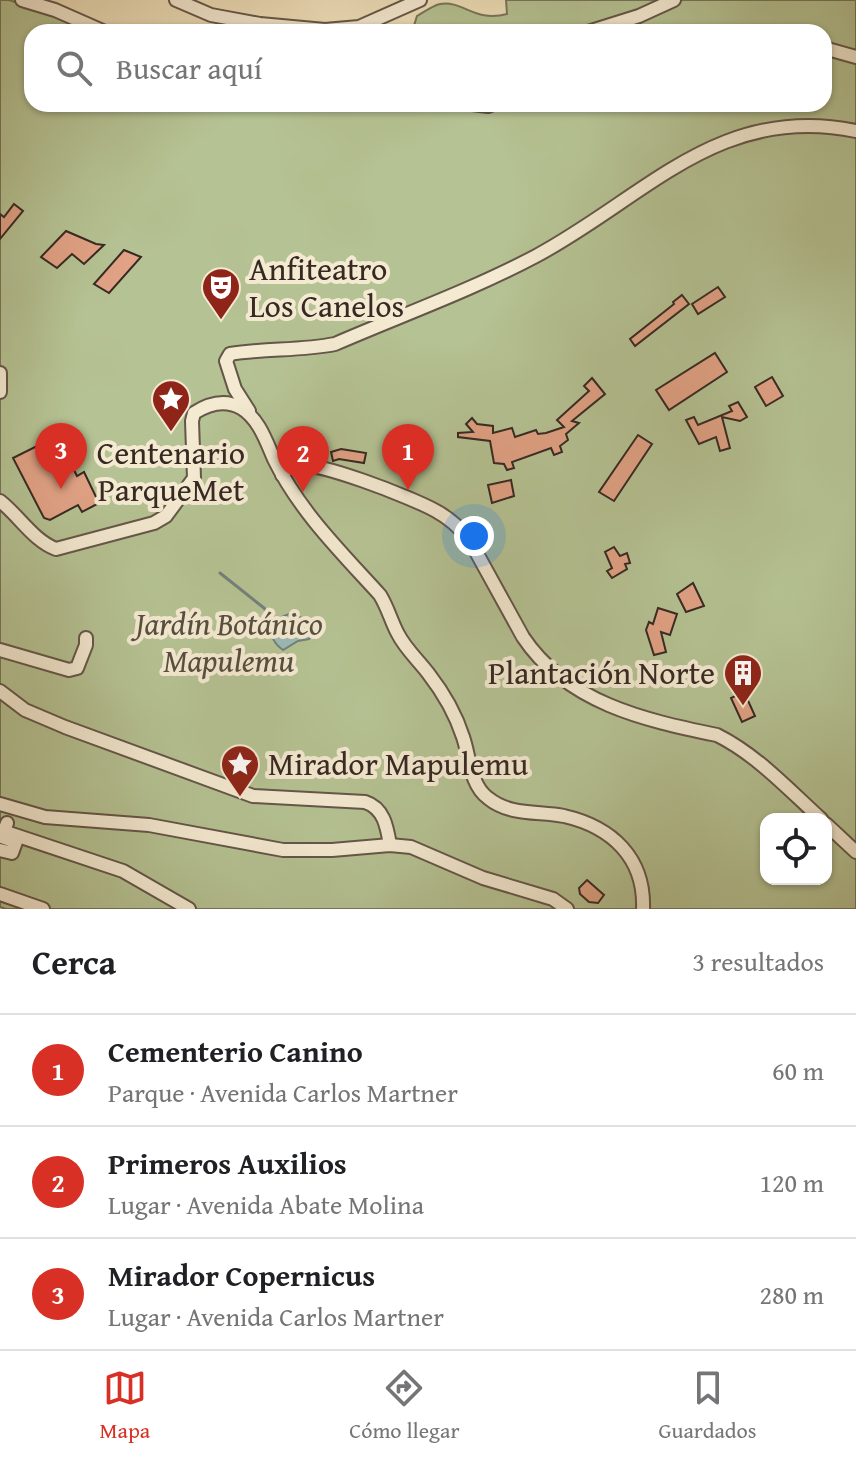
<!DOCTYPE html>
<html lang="es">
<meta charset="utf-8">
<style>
:root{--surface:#fff;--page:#f2f2f2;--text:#202124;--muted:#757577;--line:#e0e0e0;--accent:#d93025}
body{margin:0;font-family:"Gentium Book Plus",serif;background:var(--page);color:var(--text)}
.controls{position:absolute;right:24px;bottom:24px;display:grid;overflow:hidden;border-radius:16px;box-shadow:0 2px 6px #0004}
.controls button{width:72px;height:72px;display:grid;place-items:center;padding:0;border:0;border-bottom:2px solid var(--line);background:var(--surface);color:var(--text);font:40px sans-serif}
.you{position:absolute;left:474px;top:536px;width:28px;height:28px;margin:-20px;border:6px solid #fff;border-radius:50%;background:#1a73e8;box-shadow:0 0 0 12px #1a73e833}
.badge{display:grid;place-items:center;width:52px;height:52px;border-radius:50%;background:var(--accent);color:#fff;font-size:26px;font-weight:700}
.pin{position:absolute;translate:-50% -66px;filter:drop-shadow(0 2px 4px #0008)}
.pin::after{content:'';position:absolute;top:42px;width:28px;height:24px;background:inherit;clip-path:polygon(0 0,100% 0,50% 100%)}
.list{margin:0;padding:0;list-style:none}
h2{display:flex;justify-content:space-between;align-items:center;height:104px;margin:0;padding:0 32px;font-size:34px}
h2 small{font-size:26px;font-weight:400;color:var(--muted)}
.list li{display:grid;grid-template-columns:52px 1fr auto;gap:24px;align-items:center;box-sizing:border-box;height:112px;padding:0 32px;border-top:2px solid var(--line)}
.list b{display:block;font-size:30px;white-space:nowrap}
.list p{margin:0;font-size:26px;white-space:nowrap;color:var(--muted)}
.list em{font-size:26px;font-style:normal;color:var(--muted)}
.icon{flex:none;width:44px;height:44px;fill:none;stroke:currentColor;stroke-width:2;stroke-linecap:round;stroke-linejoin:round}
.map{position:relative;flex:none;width:856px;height:909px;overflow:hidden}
.search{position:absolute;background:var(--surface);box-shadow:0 2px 6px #0004;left:24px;right:24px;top:24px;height:88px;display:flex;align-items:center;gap:20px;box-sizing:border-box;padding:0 28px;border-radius:24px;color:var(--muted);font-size:30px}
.sheet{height:440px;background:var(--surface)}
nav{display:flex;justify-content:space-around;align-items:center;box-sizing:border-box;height:112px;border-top:2px solid var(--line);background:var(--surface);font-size:22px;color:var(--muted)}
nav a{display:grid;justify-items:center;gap:4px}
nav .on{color:var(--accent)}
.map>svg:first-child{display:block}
.green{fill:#b5c293;stroke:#76765a;stroke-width:2;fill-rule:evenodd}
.water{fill:#9cbbb8;stroke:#73817c;stroke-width:2}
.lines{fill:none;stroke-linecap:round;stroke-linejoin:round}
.stream{stroke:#73817c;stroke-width:3}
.building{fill:#e1a285;stroke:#362922;stroke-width:2}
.minor-casing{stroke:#645648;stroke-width:16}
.minor{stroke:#f4ead2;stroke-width:12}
.labels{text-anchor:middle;stroke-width:8;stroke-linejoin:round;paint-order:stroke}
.poi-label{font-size:32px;fill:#362922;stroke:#f4ead2;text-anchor:start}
.park-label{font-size:32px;font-style:italic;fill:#564f3e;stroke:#f4ead2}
</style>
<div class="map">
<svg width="856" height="909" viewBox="0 0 856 909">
<rect width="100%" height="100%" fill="#eedfba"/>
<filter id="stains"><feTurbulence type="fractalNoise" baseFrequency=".0025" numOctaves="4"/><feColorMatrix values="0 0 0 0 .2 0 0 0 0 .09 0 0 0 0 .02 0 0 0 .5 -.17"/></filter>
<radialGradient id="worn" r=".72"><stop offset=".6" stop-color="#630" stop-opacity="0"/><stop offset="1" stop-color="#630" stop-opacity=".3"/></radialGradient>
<path class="green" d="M0 0H9L62 17 97 32H32V104H824V32H412L417 16C424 12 432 6 440 4 463 0 475 23 507 14L506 0H856V909H6L0 907ZM766 819H826V879H766Z"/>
<path class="water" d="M290 614 309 620 313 633 309 639 298 641 283 650C265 637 270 619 290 614Z"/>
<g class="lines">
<path class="stream" d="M220 573 264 608 274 621"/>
</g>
<g class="building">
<path d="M14 204 23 211 0 239V214L4 217Z"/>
<path d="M66 231 96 244 104 245 84 264 72 254 57 268 41 257Z"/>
<path d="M124 250 141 257 109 293 94 284Z"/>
<path d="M718 287 725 297 698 314 692 304Z"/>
<path d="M682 295 689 304 635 346 630 339 674 304 673 302Z"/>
<path d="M715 353 727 372 669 410 656 390Z"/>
<path d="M772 377 783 396 766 406 755 387Z"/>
<path d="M592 378 605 394 572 421 579 423 566 434 568 440 560 446 562 452 554 455 551 448 512 462 514 468 507 470 504 464 494 463 490 441 458 437V433L473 432 466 424 472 418 477 424 493 426V433L512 428 515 437 536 430 538 434 546 433 564 427 557 420 589 391 584 386Z"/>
<path d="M738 402 747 417 740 421 722 417 730 448 720 451 716 437 699 444 686 420 694 417 698 425 732 411 729 406Z"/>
<path d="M638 435 652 444 614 501 599 492Z"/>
<path d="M57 436 77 476 84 472 99 503 82 512 78 505 50 520 44 518 13 458Z"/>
<path d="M341 449 366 453 364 463 339 459 333 461 331 452Z"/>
<path d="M511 480 514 496 492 503 488 485Z"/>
<path d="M614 547 620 556 627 553 630 563 625 564 627 569 612 578 607 571 612 568 605 552Z"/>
<path d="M693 583 704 606 686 612 677 594Z"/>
<path d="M658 608 677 614 670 635 661 632 666 652 654 655 646 630 649 622 653 624Z"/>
<path d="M742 693 744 697 746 696 755 716 742 722 731 698Z"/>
<path d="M587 880 604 895 598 903 589 902 580 894 579 888Z"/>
</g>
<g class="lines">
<g class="minor-casing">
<g id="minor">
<path d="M22 0 55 10 105 32"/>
<path d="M176 0 211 15 260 24 325 30 359 27 420 0"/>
<path d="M588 32 639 16 674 0"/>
<path d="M824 48 856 57"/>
<path d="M472 104 488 106 493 104"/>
<path d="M0 373V392"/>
<path d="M249 411 235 389 226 361 230 354C265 348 300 351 335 344 402 315 472 290 536 256 646 197 719 103 856 131"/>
<path d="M282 475 290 465C312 458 413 498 436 511 449 518 460 528 469 539L523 637C567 703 644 720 717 735 757 755 788 789 821 819"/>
<path d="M0 501C19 516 34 541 56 549L154 523 166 516 194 478 192 421 194 413C208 404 225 399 241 408 259 419 266 441 274 459 300 512 341 552 380 595 388 608 391 621 398 634 405 648 418 660 428 673 442 691 456 715 463 737 470 757 470 785 488 798 510 816 538 811 564 816 612 827 645 858 643 909"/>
<path d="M0 650 69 670 77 668 86 645V638"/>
<path d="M0 691 25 710 65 727 253 796 365 802C384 808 387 827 390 845"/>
<path d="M0 804 45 817 149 825 283 850H332L390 845 411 847 483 878 553 899 567 909"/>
<path d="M826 824 856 852"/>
<path d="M0 830 123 871 189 909"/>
<path d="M0 850 12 853 16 842 2 837 7 823"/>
<path d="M0 894 43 909"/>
</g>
</g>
<use href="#minor" class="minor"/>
</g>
<defs>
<g id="theatre-pin" transform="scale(2)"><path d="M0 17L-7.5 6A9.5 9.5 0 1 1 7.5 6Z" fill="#8f2418" stroke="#f4ead2"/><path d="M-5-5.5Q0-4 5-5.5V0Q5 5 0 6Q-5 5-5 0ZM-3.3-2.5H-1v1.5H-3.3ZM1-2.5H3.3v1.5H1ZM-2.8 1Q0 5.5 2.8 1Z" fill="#fff"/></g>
<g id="sight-pin" transform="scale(2)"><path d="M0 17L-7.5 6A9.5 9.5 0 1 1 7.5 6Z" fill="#8f2418" stroke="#f4ead2"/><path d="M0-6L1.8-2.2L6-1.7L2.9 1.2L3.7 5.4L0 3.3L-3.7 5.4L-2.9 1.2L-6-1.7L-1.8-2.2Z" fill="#fff"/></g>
<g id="building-pin" transform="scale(2)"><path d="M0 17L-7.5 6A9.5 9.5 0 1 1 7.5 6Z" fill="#8f2418" stroke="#f4ead2"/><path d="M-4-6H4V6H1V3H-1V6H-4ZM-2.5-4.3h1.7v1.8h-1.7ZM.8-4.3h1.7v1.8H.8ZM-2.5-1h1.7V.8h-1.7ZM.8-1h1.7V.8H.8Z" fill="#fff"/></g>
</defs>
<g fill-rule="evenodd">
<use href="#theatre-pin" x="221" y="287"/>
<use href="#sight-pin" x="171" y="399"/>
<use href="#building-pin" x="743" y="673"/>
<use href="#sight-pin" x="240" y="764"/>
</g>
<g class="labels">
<g class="poi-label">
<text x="249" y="280">Anfiteatro<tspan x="249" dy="37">Los Canelos</tspan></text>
<text x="171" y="464" text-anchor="middle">Centenario<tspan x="171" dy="37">ParqueMet</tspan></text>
<text x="715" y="684" text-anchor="end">Plantación Norte</text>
<text x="268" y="775">Mirador Mapulemu</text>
</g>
<g class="park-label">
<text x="229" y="635">Jardín Botánico<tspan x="229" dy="37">Mapulemu</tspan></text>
</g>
</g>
<rect width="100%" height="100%" filter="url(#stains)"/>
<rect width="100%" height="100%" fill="url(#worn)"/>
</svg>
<div class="controls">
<button><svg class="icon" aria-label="locate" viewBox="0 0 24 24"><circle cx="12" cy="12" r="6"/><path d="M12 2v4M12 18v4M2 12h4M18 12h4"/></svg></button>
</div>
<div class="you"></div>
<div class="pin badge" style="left:408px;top:490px">1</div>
<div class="pin badge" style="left:303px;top:492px">2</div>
<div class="pin badge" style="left:61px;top:489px">3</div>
<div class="search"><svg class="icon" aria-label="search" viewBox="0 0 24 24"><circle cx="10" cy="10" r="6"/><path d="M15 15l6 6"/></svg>Buscar aquí</div>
</div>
<section class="sheet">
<h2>Cerca<small>3 resultados</small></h2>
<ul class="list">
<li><span class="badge">1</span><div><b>Cementerio Canino</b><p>Parque · Avenida Carlos Martner</p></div><em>60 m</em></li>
<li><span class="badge">2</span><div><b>Primeros Auxilios</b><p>Lugar · Avenida Abate Molina</p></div><em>120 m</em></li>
<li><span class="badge">3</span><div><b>Mirador Copernicus</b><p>Lugar · Avenida Carlos Martner</p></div><em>280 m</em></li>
</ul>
</section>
<nav>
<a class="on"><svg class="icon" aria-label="map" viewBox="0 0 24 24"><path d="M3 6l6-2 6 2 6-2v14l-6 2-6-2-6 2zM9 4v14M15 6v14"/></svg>Mapa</a>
<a><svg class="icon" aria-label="directions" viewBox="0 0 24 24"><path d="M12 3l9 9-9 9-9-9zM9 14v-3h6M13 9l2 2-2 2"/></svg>Cómo llegar</a>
<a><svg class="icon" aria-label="saved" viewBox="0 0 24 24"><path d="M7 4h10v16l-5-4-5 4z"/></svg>Guardados</a>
</nav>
